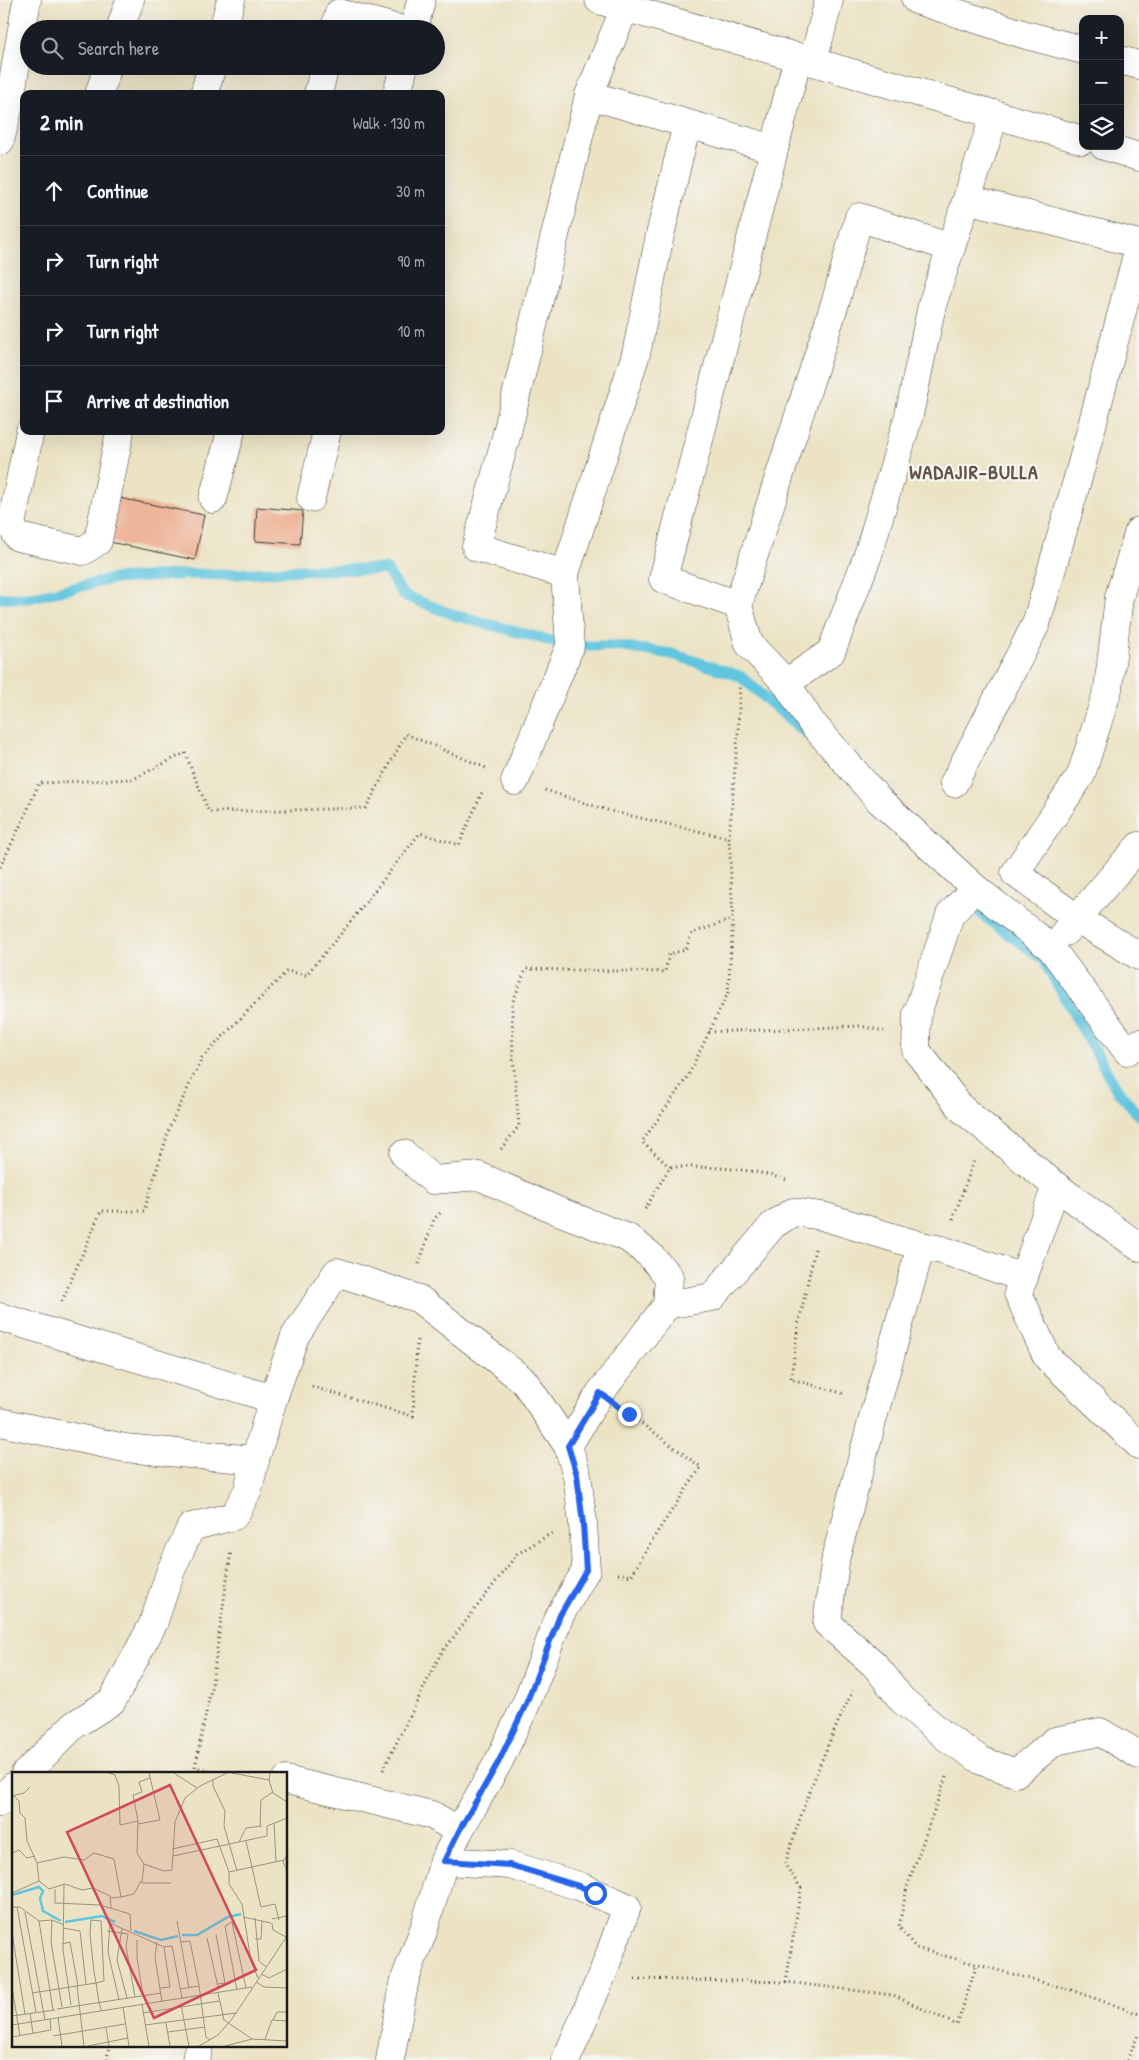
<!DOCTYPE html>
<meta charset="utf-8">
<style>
:root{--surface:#171b24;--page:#242831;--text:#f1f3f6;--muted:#9ea1a6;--line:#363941}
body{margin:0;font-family:"Patrick Hand",sans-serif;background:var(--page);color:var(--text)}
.controls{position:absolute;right:15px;top:15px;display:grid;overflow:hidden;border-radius:10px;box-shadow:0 5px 20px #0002}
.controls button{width:45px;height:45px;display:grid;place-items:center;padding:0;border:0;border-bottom:1px solid var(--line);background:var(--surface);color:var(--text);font:25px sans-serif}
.stop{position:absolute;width:15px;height:15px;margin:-11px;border:4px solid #2563eb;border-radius:50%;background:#fff}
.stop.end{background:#2563eb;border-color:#fff;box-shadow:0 1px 5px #0008}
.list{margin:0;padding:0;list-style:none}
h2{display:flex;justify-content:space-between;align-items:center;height:65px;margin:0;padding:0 20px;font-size:21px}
h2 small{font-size:16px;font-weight:400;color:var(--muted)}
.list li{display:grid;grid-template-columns:32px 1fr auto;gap:15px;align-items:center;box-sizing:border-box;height:70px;padding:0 20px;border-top:1px solid var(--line)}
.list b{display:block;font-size:19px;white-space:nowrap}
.list em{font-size:16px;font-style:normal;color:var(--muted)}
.icon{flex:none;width:28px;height:28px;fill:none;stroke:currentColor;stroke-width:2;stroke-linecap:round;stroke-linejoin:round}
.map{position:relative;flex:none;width:1139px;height:2060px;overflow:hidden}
.search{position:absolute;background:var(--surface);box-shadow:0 5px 20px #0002;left:20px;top:20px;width:425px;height:55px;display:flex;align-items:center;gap:12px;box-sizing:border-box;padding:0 18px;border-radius:28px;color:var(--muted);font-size:19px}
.panel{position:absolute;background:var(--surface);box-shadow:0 5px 20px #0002;left:20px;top:90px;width:425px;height:345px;border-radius:10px}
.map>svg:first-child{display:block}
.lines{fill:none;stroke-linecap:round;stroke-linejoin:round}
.stream{stroke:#61c5df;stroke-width:11}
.building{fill:#edb599}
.street-casing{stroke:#3b3a35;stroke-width:29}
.path{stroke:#3b3a35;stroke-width:3;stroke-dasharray:1 4;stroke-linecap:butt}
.street{stroke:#fff;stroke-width:28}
.route{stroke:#2563eb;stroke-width:6}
.labels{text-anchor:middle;stroke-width:4.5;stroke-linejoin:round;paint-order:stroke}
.district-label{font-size:20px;font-weight:bold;letter-spacing:1px;fill:#655248;stroke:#f6f6f2}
.inset-river{fill:none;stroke:#61c5df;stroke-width:2.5}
.inset-road{fill:none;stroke:#989381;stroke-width:1}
.view{fill:#d1495b;fill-opacity:0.15;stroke:#d1495b;stroke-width:2.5}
.inset-edge{fill:none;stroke:#1c1c1c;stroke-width:2.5}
</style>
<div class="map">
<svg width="1139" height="2060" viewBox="0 0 1139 2060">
<rect width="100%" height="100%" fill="#f6f6f2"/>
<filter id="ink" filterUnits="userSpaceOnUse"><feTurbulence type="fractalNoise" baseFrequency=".02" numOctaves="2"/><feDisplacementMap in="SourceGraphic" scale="10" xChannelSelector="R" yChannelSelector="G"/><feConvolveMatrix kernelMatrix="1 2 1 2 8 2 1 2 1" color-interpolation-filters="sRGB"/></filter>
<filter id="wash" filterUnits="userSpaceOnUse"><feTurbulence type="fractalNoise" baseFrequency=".0096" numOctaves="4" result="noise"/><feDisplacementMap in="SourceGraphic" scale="20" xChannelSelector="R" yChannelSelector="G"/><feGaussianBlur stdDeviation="1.12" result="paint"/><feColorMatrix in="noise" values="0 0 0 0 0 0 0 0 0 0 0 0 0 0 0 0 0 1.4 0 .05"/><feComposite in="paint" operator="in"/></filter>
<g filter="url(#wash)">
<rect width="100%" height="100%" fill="#ebe3c4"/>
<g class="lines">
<g class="stream">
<path d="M0 598H29L112 579 192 574 225 575 302 570 386 569 403 595 454 615 570 646H617L672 654 740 676 808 735"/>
<path d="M966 897 984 916 1043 959 1117 1090 1139 1115"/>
</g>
</g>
<g id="blocks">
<g class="building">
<path d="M114 497 204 515 195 560 105 541Z"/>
<path d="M257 507 303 511 300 544 255 541Z"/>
</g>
</g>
</g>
<g filter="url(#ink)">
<use href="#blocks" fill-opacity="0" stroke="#3b3a35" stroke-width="1"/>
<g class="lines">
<g class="street-casing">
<g id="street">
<path d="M599 0 1083 140"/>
<path d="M916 0 1026 35 1083 50"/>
<path d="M120 29 130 0"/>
<path d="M223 29 231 0"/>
<path d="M335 29 339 13 399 29"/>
<path d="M414 29 421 0"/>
<path d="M798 57 663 579 738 605 749 644 786 683 811 722 879 800 975 888 1051 948 1127 1051 1139 1043"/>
<path d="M1120 60 1139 65"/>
<path d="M813 62 829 0"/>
<path d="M99 94 108 66"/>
<path d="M204 94 212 66"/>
<path d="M318 94 325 66"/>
<path d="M397 94 404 66"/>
<path d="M589 95 628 0"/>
<path d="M0 141 8 110 27 0"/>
<path d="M1104 146 1139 157"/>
<path d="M967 199 1139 244"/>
<path d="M30 431 11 525 18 537 83 551 98 541 120 431"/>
<path d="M311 498 327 431"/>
<path d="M213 499 231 431"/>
<path d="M1139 531 1119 597 1108 689 1081 775 1015 873 1076 918 1139 956"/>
<path d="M565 574 476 547 506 437 589 95 774 149"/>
<path d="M738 605 836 300 859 217 951 248"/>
<path d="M786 683 831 652 868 555 909 415 932 305 995 114"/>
<path d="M515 781 570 646 565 574 636 354 660 235 687 124"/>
<path d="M954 783 1036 624 1081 467 1139 247"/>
<path d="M975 888 950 915 917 1014 916 1050 962 1109 1056 1186 1139 1247"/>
<path d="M1065 932 1139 846"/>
<path d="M404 1154 433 1180 479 1176 558 1211 628 1238 650 1255 669 1277 667 1305 600 1393 568 1446"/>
<path d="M1056 1186 1018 1293 1047 1357 1139 1445"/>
<path d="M1024 1278 942 1250 921 1246 877 1403 836 1556 827 1623 875 1665 902 1700 946 1737 982 1761 1016 1773 1055 1741 1100 1732 1139 1755"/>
<path d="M667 1305 712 1297 773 1225 793 1212 822 1216 921 1246"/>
<path d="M0 1317 273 1399"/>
<path d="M0 1422 125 1448 255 1460"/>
<path d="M25 1774 74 1725 112 1701 153 1624 171 1570 191 1527 234 1516 248 1490 255 1460 273 1399 295 1336 337 1272 419 1299 524 1381 568 1446 577 1475 583 1524 586 1570 560 1615 526 1704 499 1761 459 1831 444 1861 424 1929 405 1979 390 2060"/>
<path d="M286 1780 432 1815 459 1831"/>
<path d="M0 1802 14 1786"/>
<path d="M444 1861 510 1865 579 1886 627 1907 602 1975 566 2060"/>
<path d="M196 2060 199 2046"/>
</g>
</g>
<g class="path">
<path d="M545 790 610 811 729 838"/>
<path d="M0 867 23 820 39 783 133 779 185 753 209 812 366 808 406 734 486 768"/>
<path d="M709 1032 860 1026 884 1031"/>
<path d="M501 1149 519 1126 513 1058 512 1004 526 969 665 972 669 954 685 950 692 933 733 919"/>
<path d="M670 1167 642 1142 688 1076 728 993 733 919 729 838 738 732 740 684"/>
<path d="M645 1209 670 1167C709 1167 749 1167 786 1180"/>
<path d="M953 1219 974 1161"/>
<path d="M815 1249 798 1326 791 1379 845 1394"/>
<path d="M419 1264 434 1219 440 1213"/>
<path d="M62 1301 101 1211H144L170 1126 202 1058 287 971 306 975 344 930 420 833 459 845 483 790"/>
<path d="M312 1387 413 1416 417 1340"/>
<path d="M618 1574 631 1576 656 1534 701 1467 626 1412"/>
<path d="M383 1770 440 1655 517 1554 552 1533"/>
<path d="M224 1774 195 1767 212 1684 231 1551"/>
<path d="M946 1777 907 1887 899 1927 916 1948 1071 1990 1139 2014"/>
<path d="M635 1979 786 1982 893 1995 957 2025 977 1964"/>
<path d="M786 1982 801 1888 785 1865C803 1806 825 1747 853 1691"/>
<path d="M107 2060 109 2046"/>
<path d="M1127 2060 1139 2033"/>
</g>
<use href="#street" class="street"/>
</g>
</g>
<g class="lines" filter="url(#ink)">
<path class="route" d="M595 1893 579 1886 510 1865 444 1861 459 1831 499 1761 526 1704 560 1615 586 1570 583 1524 577 1475 568 1446 600 1393 629 1414"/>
</g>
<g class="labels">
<g class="district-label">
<text x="974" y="479">WADAJIR-BULLA</text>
</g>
</g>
<g transform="translate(12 1772)">
<rect width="275" height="275" fill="#ebe3c4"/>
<path class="inset-river" d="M0 123 27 115 31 119 28 126 31 139 49 149M53 150 90 144 103 150M122 159 149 168 166 164M170 163H185L216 145 229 142"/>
<path class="inset-road" d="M97 1 103 3 107 14 108 53 126 49M162 1 185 16M220 1 257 8M258 1 257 8 261 21 275 30M138 6 127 10 130 20 121 23 126 49 125 81 132 92 152 99 160 98 163 50 173 26 188 14 215 1M201 7V14L213 39 212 54 225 99M0 22 7 29 8 41 13 46 15 69 25 91 27 109M0 24 12 21 18 15M262 51 264 90M126 52 148 48 137 1M248 54 249 28 261 20M234 69 249 135 263 132 267 148M227 70 234 56 250 54M160 77 205 67 217 100 272 88M0 81 7 78 15 86 23 84M275 83 271 90 275 98M161 84 255 64V54L275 46M25 91 52 85 72 88 82 81 102 87 109 125 98 126M132 92 130 111H159M217 100V112L230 132 239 189 246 206M52 113 51 178 59 233M43 117V131L88 133 118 142 119 159M0 121 27 109 37 117 53 112 70 118 81 116 98 124 99 136M109 125 122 122 129 109M0 135H8L27 149 41 238M5 135 24 240M13 140 33 248M231 145 259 151M243 146 247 189 254 195M260 147 275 144M40 148 39 170 50 235M27 149 40 148 52 153M165 149 177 216M260 151 261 158 274 165M51 156 68 159 74 212M110 157 105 188 115 226M95 159 116 162 114 174 123 225M0 161 13 242M204 162 213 211 206 212M195 166 206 215M243 167H249L250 149M125 168V185L131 224M145 170 143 185 150 230M50 172 58 170 66 214M249 202 257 206 275 197M244 210 252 215 275 216M65 214 72 274M187 214 194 265 198 268M0 215 8 264M148 216 158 215 152 175M168 217 187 214 178 169 169 170M225 218 213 154 220 150 234 216M20 221 84 211 92 209 89 149 79 148 78 162 82 200 84 211 87 230 89 238M206 221 212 248 240 267M107 228 96 180 98 151 152 175 160 174 170 226M130 233 137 274M169 233 177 274M111 235 117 274M45 237 149 221M18 241 21 261M131 241 207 229M0 244 43 238M46 245 50 274M261 248 265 240H275M154 251 158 274M0 253 240 215M133 253 224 241M94 256 97 274M156 260 193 255M41 264 113 252M0 265 39 258 38 247M253 267 260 248 275 249M76 274 116 266M187 274 206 263 220 247 275 164M213 274 240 267 275 269"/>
<path class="view" d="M158 13 244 198 142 246 55 60Z"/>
<rect width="275" height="275" class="inset-edge"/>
</g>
</svg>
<div class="controls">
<button>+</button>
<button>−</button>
<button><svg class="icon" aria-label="layers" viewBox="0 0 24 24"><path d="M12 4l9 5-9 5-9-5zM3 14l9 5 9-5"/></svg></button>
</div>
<div class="stop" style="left:595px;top:1893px"></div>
<div class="stop end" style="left:629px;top:1414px"></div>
<div class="search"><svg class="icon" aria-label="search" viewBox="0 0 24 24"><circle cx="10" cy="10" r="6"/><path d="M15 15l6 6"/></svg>Search here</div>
<section class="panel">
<h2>2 min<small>Walk · 130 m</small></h2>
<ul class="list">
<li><svg class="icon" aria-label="ahead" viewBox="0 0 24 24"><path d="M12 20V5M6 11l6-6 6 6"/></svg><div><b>Continue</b></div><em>30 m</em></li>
<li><svg class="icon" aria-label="right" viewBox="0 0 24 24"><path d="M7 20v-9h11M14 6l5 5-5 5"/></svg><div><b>Turn right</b></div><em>90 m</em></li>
<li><svg class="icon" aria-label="right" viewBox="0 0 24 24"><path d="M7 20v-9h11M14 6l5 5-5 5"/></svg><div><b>Turn right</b></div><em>10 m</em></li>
<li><svg class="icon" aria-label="arrive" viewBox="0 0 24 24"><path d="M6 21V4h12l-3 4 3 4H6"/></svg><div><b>Arrive at destination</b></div></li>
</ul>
</section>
</div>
